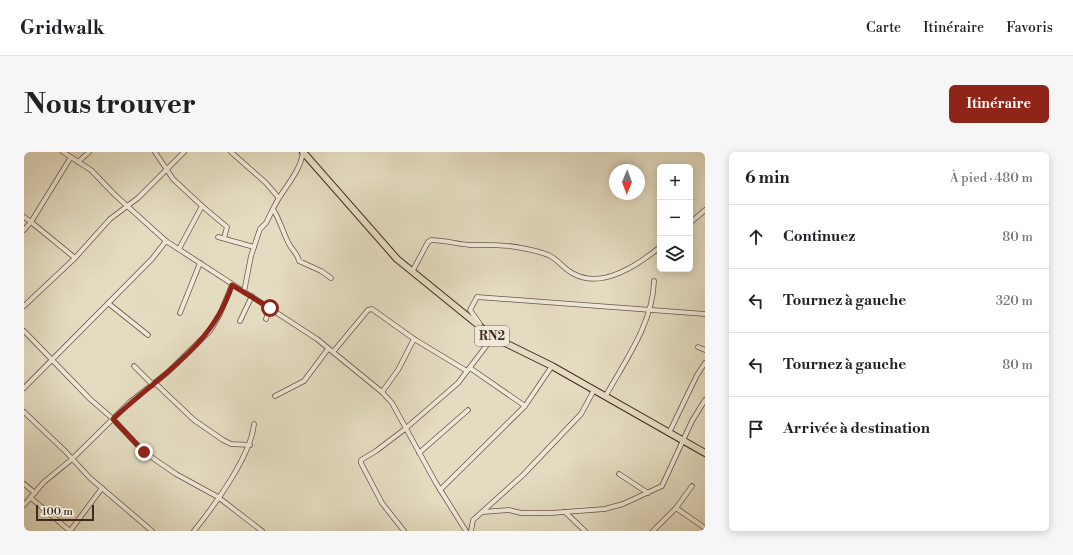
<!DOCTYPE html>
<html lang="fr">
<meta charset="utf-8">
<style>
:root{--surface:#fff;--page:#f6f6f6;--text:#202124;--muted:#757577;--line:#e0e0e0;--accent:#8f2418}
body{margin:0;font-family:"Libre Bodoni",serif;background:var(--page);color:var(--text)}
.controls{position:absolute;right:12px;top:12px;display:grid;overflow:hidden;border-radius:6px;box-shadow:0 2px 10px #0003}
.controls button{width:36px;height:36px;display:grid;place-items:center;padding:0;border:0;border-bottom:1px solid var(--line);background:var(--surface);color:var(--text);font:20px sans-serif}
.compass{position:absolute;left:585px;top:12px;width:36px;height:36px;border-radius:50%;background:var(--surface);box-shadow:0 2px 10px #0003;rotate:181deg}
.scale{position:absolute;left:12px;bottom:10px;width:58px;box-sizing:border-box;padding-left:4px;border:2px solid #41281f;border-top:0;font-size:11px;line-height:14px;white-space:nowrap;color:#41281f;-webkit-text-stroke:3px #ede8d7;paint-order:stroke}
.stop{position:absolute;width:12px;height:12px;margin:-9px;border:3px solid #8f2418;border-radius:50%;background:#fff}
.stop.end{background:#8f2418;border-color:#fff;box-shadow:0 1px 4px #0008}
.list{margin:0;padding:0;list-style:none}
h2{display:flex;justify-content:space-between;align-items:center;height:52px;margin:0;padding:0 16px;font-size:17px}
h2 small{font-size:13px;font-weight:400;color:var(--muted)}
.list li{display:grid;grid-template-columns:26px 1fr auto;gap:12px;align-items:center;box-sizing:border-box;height:64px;padding:0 16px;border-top:1px solid var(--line)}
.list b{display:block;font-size:15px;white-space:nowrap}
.list em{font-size:13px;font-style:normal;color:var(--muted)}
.icon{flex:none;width:22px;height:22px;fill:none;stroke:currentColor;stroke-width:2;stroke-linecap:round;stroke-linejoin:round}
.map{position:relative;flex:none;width:681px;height:379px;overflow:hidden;border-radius:6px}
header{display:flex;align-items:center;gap:24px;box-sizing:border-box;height:56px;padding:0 20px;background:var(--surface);border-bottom:1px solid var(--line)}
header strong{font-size:19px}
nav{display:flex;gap:22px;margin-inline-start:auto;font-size:14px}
.intro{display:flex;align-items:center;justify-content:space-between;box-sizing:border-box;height:96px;padding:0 24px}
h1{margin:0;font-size:28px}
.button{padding:10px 18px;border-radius:6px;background:var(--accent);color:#fff;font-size:14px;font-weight:700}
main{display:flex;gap:24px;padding:0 24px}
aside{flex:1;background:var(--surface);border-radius:6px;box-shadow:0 2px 10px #0003}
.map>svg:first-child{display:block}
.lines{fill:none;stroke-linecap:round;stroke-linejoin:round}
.minor-casing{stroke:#6a5548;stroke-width:5.5}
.trunk-casing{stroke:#41281f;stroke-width:8}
.minor{stroke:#ede8d7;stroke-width:4}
.trunk{stroke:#e4dcc1;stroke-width:6}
.route{stroke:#8f2418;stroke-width:5}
.labels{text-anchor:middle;stroke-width:3;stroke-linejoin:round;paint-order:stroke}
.shield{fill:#ede8d7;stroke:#756256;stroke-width:1}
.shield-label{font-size:12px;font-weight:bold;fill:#41281f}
</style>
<header>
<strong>Gridwalk</strong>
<nav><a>Carte</a><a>Itinéraire</a><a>Favoris</a></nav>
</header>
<div class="intro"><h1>Nous trouver</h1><a class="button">Itinéraire</a></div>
<main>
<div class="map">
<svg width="681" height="379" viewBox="0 0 681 379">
<rect width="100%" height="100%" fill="#e4dcc1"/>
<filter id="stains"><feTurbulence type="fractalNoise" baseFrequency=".005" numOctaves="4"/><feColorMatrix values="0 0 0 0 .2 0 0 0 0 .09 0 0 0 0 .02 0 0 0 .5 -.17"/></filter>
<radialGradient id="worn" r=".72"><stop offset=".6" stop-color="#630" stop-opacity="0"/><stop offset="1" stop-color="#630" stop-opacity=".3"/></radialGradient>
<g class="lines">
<g class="minor-casing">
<g id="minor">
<path d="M39 0 67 18 91 43 142 89 293 187 358 240 368 251 412 331 442 379"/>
<path d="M131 0 149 27 178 54 155 97"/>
<path d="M207 0 242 31 254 45"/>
<path d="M279 0C276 22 258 37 249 57 256 68 259 81 265 92 268 98 274 102 275 109L297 119 307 126"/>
<path d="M47 5 7 70 51 106"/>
<path d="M54 10 65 0"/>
<path d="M178 54 203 75 200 86"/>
<path d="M0 65 7 70 0 78"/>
<path d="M666 71 681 58"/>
<path d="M194 85 230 95"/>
<path d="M388 120 404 90 407 88C420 88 433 92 446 93 464 93 481 92 498 96 507 98 520 100 528 105 536 110 541 118 550 122 578 137 614 113 636 95"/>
<path d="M220 140 227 104 236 77 242 71 249 57"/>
<path d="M84 151 124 183"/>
<path d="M0 154 51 106 86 67 114 46 160 0"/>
<path d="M156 161 176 111"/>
<path d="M242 167 246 156"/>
<path d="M216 169 228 144"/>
<path d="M456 172 446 158 453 145 681 162"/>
<path d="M0 179 66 247 89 267 120 300 152 322 194 345 238 379"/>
<path d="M674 195 681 198"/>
<path d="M309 200 344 158 348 157 390 187 443 219"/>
<path d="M110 214 129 233"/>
<path d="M446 216 501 254"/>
<path d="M131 231 170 268 199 288 207 292 226 293"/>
<path d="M0 236 128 107 142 89"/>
<path d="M358 240 374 218 390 187"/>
<path d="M251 244 280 229 304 197"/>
<path d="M581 245C601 209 629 171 630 129"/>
<path d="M0 260 41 299 66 326 128 379"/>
<path d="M645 281 673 223 681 211"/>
<path d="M395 301 444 258"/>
<path d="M595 322 624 341"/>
<path d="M0 332 11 341"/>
<path d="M416 338 501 254 528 214"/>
<path d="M7 346 46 379"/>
<path d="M0 353 20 330 48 307 106 250 143 221 186 179 196 162 208 133"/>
<path d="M652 356 681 376"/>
<path d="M458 360 499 323 557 262 570 238"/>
<path d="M541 360 561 379"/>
<path d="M46 379 78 336"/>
<path d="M170 379C190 354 227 304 230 272"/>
<path d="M380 379 358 351 337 311V308L352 299 381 277 434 231 469 185"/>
<path d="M447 379 449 368 458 360 485 358 497 361H527L581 357 599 352 638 334 668 269 681 248"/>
<path d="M629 379 652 356 668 334"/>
</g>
</g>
<g class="trunk-casing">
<path id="trunk" d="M279 0 373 107 469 185 528 214 681 301"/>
</g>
<use href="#minor" class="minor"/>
<use href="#trunk" class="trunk"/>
</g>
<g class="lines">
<path class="route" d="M120 300 89 267C134 224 188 196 208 133L246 156"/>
</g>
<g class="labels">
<rect class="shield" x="451" y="174" width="34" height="20" rx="3"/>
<g class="shield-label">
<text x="468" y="188">RN2</text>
</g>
</g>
<rect width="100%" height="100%" filter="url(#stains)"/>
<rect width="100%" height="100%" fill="url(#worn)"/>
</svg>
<div class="controls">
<button>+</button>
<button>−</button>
<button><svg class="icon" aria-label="layers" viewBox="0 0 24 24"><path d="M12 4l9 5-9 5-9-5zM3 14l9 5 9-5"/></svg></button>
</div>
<svg class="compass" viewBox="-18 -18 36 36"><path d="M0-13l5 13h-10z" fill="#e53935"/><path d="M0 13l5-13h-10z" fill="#757577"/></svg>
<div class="scale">100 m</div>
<div class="stop" style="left:246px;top:156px"></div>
<div class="stop end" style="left:120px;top:300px"></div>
</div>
<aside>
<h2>6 min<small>À pied · 480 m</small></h2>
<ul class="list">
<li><svg class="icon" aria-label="ahead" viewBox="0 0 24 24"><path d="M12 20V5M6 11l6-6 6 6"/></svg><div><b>Continuez</b></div><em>80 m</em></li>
<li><svg class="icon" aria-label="left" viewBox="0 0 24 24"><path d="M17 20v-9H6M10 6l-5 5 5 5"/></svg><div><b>Tournez à gauche</b></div><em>320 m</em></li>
<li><svg class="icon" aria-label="left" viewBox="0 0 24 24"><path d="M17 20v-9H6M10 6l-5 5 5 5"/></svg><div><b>Tournez à gauche</b></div><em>80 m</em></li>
<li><svg class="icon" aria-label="arrive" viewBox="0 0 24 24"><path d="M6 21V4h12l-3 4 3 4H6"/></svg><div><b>Arrivée à destination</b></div></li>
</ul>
</aside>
</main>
